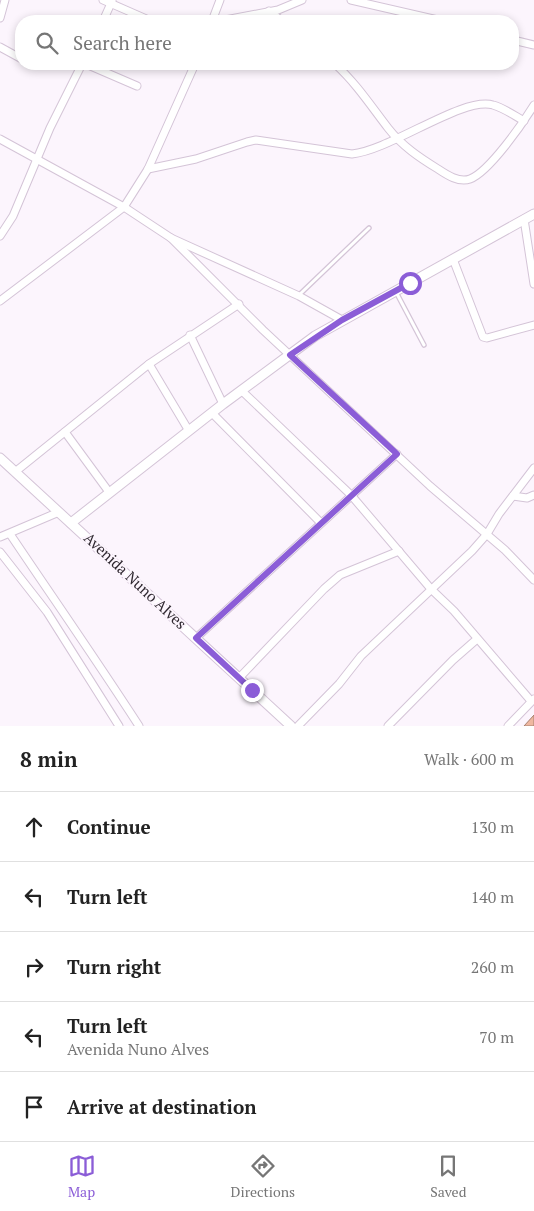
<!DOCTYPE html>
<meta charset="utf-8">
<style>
:root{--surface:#fff;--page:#f2f2f2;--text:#222;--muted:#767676;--line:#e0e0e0;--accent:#8b5dd7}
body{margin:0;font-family:"PT Serif",serif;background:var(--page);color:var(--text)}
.stop{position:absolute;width:15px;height:15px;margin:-11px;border:4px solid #8b5dd7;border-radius:50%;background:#fff}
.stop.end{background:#8b5dd7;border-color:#fff;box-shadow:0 1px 5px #0008}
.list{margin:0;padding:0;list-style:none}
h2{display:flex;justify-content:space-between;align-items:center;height:65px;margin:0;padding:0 20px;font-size:21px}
h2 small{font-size:16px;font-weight:400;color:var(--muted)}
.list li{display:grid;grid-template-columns:32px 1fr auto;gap:15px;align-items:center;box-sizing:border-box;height:70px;padding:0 20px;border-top:1px solid var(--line)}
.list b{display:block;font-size:19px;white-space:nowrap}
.list p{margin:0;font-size:16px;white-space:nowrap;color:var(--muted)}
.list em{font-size:16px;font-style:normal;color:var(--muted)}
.icon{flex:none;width:28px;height:28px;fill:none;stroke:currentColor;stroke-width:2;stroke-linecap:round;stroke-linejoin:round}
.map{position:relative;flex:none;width:534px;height:726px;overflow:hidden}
.search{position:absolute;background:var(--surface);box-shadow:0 2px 8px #0003;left:15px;right:15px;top:15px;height:55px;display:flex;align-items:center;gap:12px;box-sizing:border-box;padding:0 18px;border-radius:20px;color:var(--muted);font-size:19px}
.sheet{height:415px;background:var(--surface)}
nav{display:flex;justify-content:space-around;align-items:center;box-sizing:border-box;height:70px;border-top:1px solid var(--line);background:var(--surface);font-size:14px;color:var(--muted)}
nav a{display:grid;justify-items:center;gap:2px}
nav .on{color:var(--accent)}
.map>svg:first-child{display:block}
.building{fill:#efb7a0;stroke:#a78070}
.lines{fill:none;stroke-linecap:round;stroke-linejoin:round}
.service-casing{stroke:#d4c4d7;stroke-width:5.5}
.minor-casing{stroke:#d4c4d7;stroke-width:9}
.tertiary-casing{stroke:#d4c4d7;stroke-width:11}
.service{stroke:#fff;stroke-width:3}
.minor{stroke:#fff;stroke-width:7}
.tertiary{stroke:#fff;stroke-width:9}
.route{stroke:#8b5dd7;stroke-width:6}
.labels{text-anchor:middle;stroke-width:4;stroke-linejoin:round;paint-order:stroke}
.street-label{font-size:15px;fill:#2f2830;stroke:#fcf5fd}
</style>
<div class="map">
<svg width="534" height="726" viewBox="0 0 534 726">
<rect width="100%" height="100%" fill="#fcf5fd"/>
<path class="building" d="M534 715V726H524Z"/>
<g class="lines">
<g class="service-casing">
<g id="service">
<path d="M396 292 424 345"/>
<path d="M299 295 369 228"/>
</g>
</g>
<g class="minor-casing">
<g id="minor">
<path d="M103 0 151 21"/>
<path d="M351 0 442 21"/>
<path d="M269 11 282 21"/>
<path d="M0 18 5 0"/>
<path d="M103 21 112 1"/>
<path d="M212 21 220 0"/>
<path d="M220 21 278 10 302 0"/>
<path d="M513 40 534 45"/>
<path d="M0 47 20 58"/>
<path d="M86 64 137 86"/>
<path d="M335 64C356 83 371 106 388 128 402 146 420 158 438 169 447 175 459 183 470 179 489 172 523 123 534 105"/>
<path d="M0 139 124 207 171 238 299 296 342 320"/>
<path d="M148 169 196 159 247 142 256 140 352 154C391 150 463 96 493 105 504 108 515 116 524 121"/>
<path d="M524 219 534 284"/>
<path d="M0 236 13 216 50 128 82 64"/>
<path d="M171 238 263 330 430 486 505 550 534 580"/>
<path d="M453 259 483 337 487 338 534 325"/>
<path d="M0 301 124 207 148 169 195 64"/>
<path d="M190 335 223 404"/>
<path d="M149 364 189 431"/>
<path d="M242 391 351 495 431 589 454 611 531 701"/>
<path d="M212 413 321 523"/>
<path d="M65 432 109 492"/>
<path d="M15 472 149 364 239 304"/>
<path d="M513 496 527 498 534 495"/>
<path d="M10 534C53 598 97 661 139 726"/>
<path d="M0 537 59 512"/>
<path d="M0 552 47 612 119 726"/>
<path d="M196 638 397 454"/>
<path d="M239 678 324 589 340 575 399 551"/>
<path d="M298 726 339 684 361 656 472 551 487 534 499 514 534 468"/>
<path d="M388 726 453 660 477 639"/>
<path d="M508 726 534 699"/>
</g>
</g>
<g class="tertiary-casing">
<g id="tertiary">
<path d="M0 458 291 726"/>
<path d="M71 523 223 404 315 336 534 214"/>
</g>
</g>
<use href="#service" class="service"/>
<use href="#minor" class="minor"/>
<use href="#tertiary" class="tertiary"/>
</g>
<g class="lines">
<path class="route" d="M252 690 196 638 397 454 290 355 342 320 410 283"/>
</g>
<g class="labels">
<g class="street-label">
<text transform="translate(135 581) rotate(43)" y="5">Avenida Nuno Alves</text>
</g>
</g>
</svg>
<div class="stop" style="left:410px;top:283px"></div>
<div class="stop end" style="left:252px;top:690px"></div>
<div class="search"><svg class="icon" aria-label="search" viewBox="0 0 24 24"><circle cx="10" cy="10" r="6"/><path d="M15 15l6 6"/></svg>Search here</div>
</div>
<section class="sheet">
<h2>8 min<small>Walk · 600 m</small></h2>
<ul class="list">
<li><svg class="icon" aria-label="ahead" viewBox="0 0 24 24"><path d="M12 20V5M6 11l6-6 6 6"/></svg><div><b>Continue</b></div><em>130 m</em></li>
<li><svg class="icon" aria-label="left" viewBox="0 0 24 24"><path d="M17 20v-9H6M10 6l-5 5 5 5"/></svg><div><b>Turn left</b></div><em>140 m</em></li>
<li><svg class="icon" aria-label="right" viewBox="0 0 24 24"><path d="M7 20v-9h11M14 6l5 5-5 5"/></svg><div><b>Turn right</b></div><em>260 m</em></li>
<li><svg class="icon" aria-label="left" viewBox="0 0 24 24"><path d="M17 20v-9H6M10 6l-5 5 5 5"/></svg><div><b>Turn left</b><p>Avenida Nuno Alves</p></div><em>70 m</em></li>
<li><svg class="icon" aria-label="arrive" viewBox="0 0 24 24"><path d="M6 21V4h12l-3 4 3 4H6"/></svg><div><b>Arrive at destination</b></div></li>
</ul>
</section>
<nav>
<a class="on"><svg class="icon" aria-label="map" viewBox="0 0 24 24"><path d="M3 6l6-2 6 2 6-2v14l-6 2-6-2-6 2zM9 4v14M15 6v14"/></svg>Map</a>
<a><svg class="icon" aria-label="directions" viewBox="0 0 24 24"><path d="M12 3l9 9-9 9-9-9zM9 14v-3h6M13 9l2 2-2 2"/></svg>Directions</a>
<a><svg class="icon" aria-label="saved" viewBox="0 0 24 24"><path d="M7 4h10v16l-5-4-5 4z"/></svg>Saved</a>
</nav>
